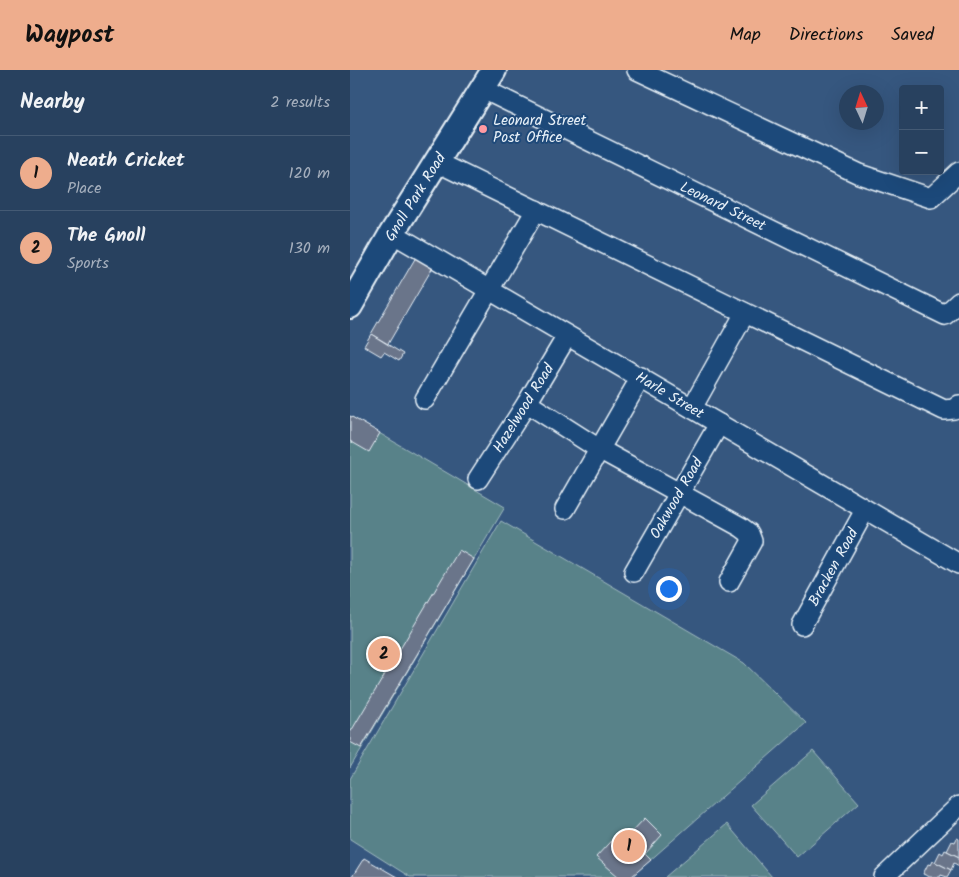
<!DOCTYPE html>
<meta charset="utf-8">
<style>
:root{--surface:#28415f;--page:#344c68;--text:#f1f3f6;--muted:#a5afbd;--line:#445a74;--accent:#eead8d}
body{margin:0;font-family:Kalam,sans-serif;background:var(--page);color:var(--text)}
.controls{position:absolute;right:15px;top:15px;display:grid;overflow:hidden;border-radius:5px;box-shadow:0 5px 20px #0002}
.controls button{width:45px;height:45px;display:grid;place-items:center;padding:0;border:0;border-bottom:1px solid var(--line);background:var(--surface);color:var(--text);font:25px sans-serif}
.compass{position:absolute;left:489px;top:15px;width:45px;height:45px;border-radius:50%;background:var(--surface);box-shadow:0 5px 20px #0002;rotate:356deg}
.you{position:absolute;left:318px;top:518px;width:18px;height:18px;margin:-12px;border:4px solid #fff;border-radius:50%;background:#1a73e8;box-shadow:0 0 0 8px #1a73e833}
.badge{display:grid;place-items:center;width:32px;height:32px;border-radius:50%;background:var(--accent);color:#111;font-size:16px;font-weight:700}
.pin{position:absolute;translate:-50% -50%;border:2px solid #fff;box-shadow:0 1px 5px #0006}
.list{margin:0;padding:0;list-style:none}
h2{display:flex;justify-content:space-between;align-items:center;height:65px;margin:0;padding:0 20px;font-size:21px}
h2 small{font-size:16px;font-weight:400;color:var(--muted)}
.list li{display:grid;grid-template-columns:32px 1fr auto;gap:15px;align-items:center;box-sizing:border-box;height:75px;padding:0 20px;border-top:1px solid var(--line)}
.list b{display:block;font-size:19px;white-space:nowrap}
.list p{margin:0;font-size:16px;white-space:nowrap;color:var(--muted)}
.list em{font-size:16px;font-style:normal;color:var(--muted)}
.map{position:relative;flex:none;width:609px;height:807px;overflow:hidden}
header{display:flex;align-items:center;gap:30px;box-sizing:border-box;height:70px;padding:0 25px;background:var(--accent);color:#111}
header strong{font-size:24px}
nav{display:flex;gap:28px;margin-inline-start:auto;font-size:18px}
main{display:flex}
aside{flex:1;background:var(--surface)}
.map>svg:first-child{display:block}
.green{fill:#588289;stroke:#a0bac0}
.building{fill:#6b748a;stroke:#e8f1f8}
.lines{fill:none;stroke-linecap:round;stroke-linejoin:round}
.minor-casing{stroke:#e8f1f8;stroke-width:22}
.major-casing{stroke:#e8f1f8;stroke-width:28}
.minor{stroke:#1f4a7a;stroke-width:19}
.major{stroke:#1f4a7a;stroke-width:24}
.poi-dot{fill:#ff9aa2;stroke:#1f4a7a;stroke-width:2}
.labels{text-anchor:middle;stroke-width:4;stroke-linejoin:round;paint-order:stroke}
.poi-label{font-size:15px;fill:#e8f1f8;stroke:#1f4a7a;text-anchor:start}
.street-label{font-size:15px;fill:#e8f1f8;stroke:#1f4a7a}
</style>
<header>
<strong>Waypost</strong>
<nav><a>Map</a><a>Directions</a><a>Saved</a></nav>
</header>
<main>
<aside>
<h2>Nearby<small>2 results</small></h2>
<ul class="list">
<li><span class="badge">1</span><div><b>Neath Cricket</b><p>Place</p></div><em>120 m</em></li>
<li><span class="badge">2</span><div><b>The Gnoll</b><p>Sports</p></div><em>130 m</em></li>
</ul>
</aside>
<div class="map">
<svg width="609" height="807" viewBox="0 0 609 807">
<rect width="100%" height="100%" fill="#36577f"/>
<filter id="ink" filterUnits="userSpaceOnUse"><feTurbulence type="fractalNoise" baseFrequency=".02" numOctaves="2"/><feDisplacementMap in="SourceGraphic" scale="10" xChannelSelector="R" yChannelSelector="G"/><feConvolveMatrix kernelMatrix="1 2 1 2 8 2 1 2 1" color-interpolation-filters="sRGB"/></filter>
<g filter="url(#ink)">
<g class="green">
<path d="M0 346 155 437 0 698Z"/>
<path d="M151 451 394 593 456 653 281 807H60L0 769V709Z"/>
<path d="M463 681 509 733 447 787 401 735Z"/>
<path d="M377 754 422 807H315Z"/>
</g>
<g class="building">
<path d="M66 187 83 197 38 274 21 264Z"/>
<path d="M21 264 53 284 49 291 34 282 31 286 14 276Z"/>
<path d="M0 346 30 363 19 382 0 371Z"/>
<path d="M109 480 124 489 11 678 0 672V663Z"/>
<path d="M295 748 312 765 295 784 301 790 281 807H269L246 787 269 762 276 768Z"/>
<path d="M607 768 609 769V787L597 781 602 771 605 772Z"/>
<path d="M595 780 609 787V796L604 793 601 800 585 792 590 782 593 784Z"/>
<path d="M14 788 47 807H2Z"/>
<path d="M583 791 601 800 597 807 591 805 590 807H580L573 804 578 794 581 795Z"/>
</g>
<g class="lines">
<g class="minor-casing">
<g id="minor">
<path d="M287 0 509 104 581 128 609 102"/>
<path d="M133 19 595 245 609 232"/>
<path d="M87 92 594 340 604 339 609 335"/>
<path d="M42 163 609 494"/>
<path d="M75 329 186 140"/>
<path d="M177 333 249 379 391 457 399 463 402 471 379 512"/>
<path d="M342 338 395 243"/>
<path d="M128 409 177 333 217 266"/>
<path d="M215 439 291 307"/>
<path d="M284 502 369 354"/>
<path d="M452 555 515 440"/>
<path d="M534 807 609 736"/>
</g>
</g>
<g class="major-casing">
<path id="major" d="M0 236 42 163 144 0"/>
</g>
<use href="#minor" class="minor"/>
<use href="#major" class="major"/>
</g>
</g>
<circle class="poi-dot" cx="133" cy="59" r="5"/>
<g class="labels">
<g class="poi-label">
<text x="143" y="55">Leonard Street<tspan x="143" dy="17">Post Office</tspan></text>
</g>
<g class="street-label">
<text transform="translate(65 127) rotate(-58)" y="5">Gnoll Park Road</text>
<text transform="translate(373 136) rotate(26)" y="5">Leonard Street</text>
<text transform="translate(320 325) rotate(31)" y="5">Harle Street</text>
<text transform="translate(173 338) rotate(-58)" y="5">Hazelwood Road</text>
<text transform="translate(326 428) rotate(-60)" y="5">Oakwood Road</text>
<text transform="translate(483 497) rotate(-61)" y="5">Bracken Road</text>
</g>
</g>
</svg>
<div class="controls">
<button>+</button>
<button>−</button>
</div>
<svg class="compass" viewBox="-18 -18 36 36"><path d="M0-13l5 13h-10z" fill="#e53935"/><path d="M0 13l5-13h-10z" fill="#a5afbd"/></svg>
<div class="you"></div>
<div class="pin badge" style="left:279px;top:776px">1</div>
<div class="pin badge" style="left:34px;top:584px">2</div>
</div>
</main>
